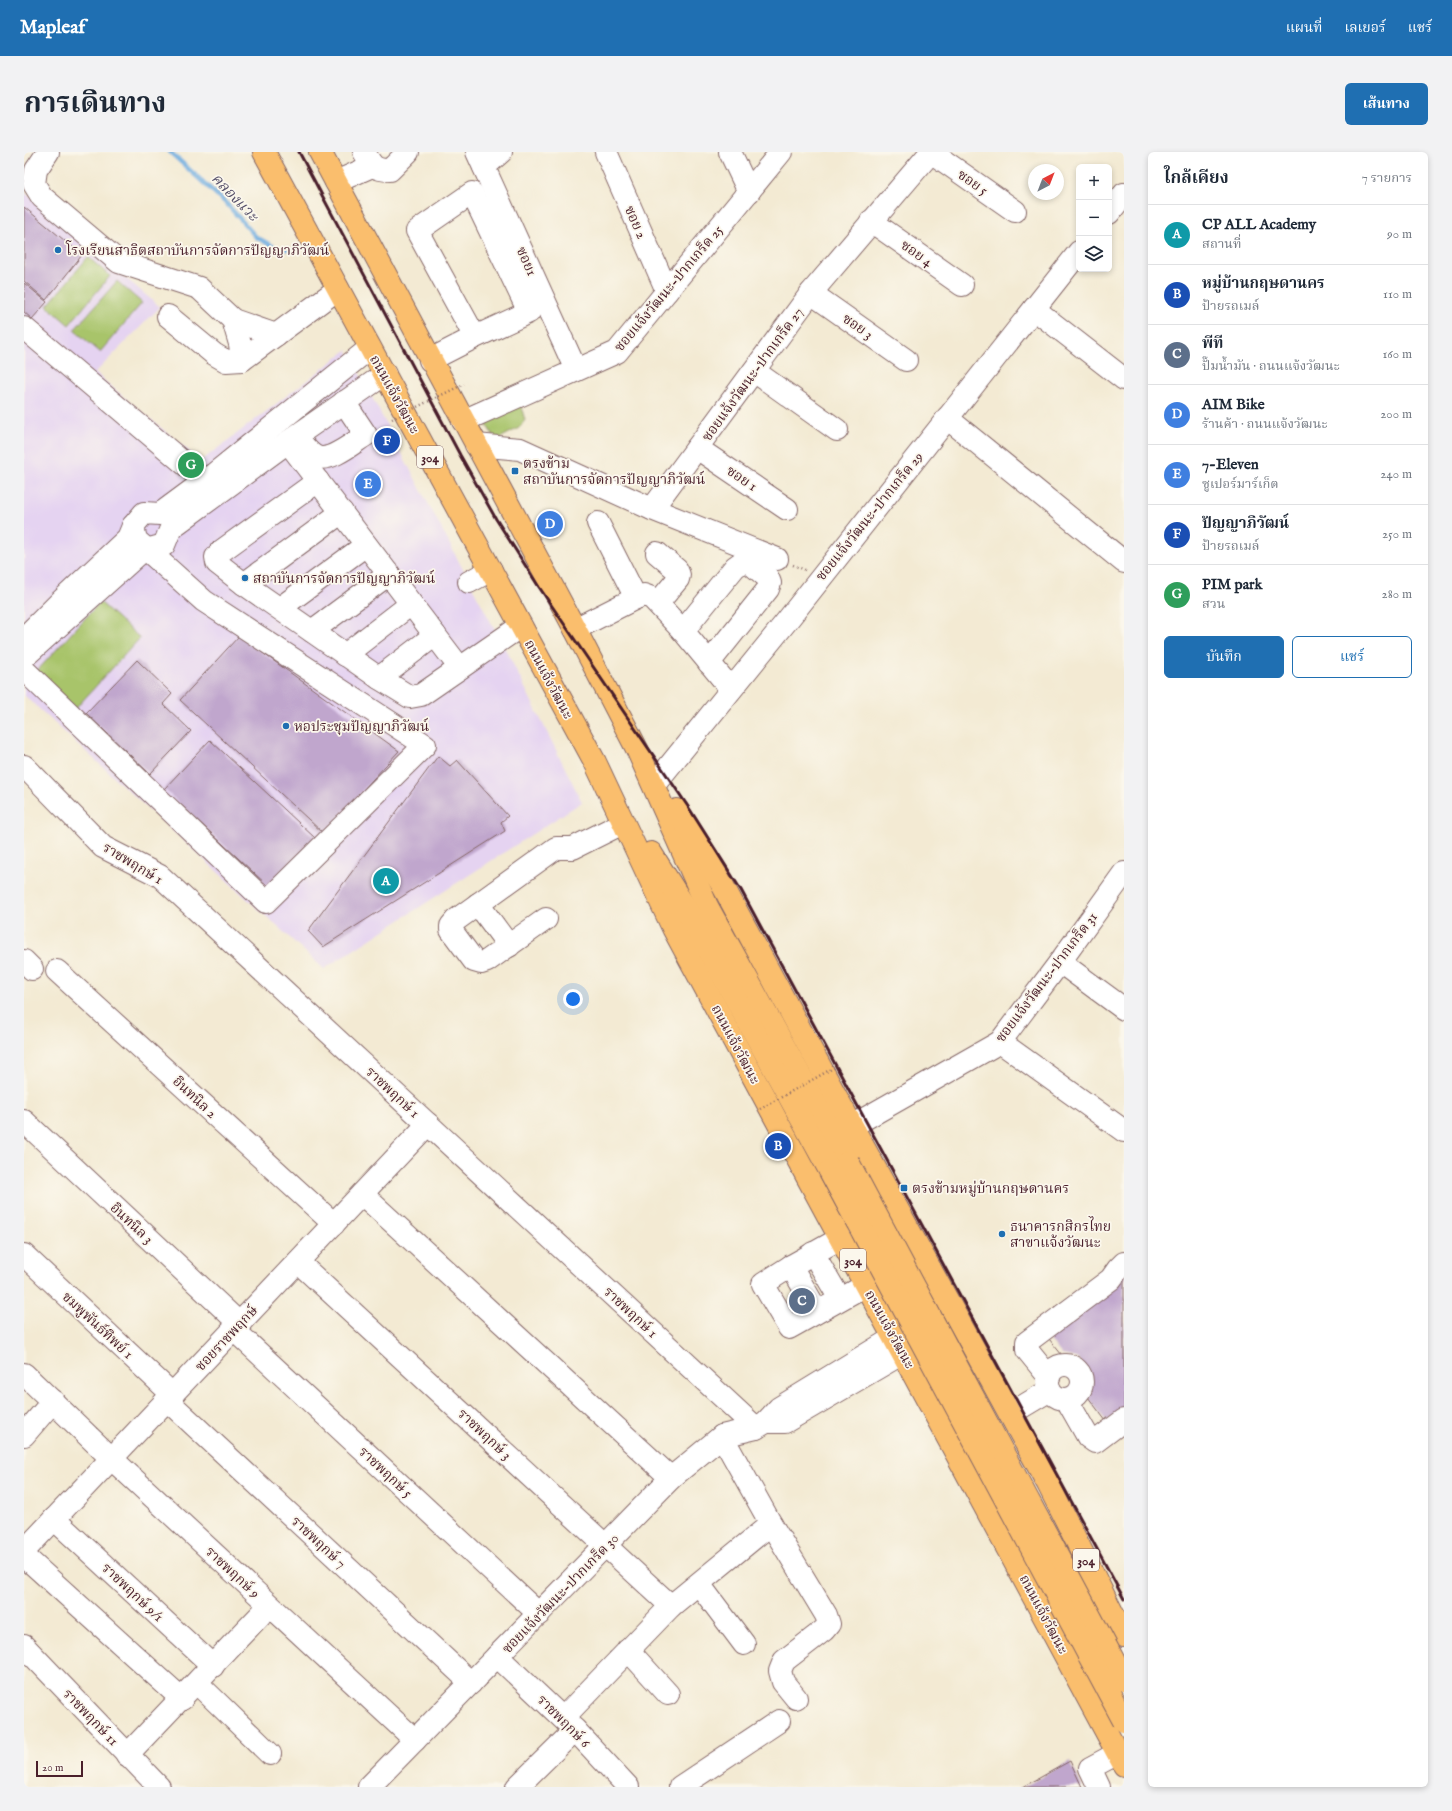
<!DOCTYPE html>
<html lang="th">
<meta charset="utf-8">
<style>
:root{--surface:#fff;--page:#f2f2f3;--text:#1f2937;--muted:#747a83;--line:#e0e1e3;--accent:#1f6fb2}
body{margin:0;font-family:"IM FELL English","Noto Serif Thai",serif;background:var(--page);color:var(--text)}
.controls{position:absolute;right:12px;top:12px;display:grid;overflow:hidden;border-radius:6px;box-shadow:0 2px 6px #0003}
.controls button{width:36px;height:36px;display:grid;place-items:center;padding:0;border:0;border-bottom:1px solid var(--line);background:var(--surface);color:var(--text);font:20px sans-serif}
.compass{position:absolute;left:1004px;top:12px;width:36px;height:36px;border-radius:50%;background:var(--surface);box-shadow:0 2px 6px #0003;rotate:42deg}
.scale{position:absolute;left:12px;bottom:10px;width:47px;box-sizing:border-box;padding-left:4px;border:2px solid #4a1f2b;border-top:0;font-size:11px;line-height:14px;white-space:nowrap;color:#4a1f2b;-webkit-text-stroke:3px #fbf7ec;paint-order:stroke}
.you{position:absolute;left:549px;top:847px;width:14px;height:14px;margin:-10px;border:3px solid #fff;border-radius:50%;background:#1a73e8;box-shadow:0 0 0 6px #1a73e833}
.badge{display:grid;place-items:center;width:26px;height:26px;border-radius:50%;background:var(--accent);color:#fff;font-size:13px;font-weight:700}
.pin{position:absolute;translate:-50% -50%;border:2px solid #fff;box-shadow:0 1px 4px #0006}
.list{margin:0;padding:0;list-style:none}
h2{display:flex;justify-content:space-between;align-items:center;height:52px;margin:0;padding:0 16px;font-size:17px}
h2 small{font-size:13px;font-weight:400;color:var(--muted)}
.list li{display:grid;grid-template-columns:26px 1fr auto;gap:12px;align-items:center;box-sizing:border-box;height:60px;padding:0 16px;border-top:1px solid var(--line)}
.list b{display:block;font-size:15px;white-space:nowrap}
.list p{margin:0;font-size:13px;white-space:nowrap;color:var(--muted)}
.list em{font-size:13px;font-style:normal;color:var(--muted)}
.actions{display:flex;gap:8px;padding:12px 16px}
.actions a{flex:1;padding:9px 0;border:1px solid var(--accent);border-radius:6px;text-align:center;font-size:14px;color:var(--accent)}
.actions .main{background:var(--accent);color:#fff}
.icon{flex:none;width:22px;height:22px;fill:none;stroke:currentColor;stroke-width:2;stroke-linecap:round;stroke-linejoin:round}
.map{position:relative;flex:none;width:1100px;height:1635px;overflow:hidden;border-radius:6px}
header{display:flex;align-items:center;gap:24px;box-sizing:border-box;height:56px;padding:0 20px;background:var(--accent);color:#fff}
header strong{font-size:19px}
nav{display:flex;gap:22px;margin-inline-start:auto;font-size:14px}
.intro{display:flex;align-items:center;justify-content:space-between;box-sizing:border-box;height:96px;padding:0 24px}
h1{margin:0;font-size:28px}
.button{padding:10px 18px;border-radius:6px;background:var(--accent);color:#fff;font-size:14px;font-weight:700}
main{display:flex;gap:24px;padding:0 24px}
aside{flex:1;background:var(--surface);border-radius:6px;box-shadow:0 2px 6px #0003}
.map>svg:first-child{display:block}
.built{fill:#e5d3f1}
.green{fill:#a8c46b;stroke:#79724b}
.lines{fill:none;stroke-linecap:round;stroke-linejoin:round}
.stream{stroke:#6cabdf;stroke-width:4.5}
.building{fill:#c0a6cd}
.minor-casing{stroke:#856666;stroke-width:24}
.major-casing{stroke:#856666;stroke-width:24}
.path{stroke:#856666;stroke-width:2.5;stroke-dasharray:1 3;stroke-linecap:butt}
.minor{stroke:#fff;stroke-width:22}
.major{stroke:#fabe6d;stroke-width:22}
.rail{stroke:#4a1f2b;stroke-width:3}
.major-bridge-casing{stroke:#856666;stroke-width:24;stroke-linecap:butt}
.path-bridge{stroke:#856666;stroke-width:2.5;stroke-dasharray:1 3;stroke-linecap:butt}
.major-bridge{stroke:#fabe6d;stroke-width:22}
.poi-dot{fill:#1f6fb2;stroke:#fbf7ec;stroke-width:1.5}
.labels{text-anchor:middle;stroke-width:3.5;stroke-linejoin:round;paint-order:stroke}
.shield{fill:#fbf7ec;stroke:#7f6065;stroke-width:1}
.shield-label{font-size:13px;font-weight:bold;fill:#4a1f2b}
.street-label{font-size:14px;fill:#4a1f2b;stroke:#fbf7ec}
.poi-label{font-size:14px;fill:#4a1f2b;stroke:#fbf7ec;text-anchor:start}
.water-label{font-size:15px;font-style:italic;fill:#56506a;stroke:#fbf7ec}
</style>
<header>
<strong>Mapleaf</strong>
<nav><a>แผนที่</a><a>เลเยอร์</a><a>แชร์</a></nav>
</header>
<div class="intro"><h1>การเดินทาง</h1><a class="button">เส้นทาง</a></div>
<main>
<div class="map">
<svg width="1100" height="1635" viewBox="0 0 1100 1635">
<rect width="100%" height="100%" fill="#fbf7ec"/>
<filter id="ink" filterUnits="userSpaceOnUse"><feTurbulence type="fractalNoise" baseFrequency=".025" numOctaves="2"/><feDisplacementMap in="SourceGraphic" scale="8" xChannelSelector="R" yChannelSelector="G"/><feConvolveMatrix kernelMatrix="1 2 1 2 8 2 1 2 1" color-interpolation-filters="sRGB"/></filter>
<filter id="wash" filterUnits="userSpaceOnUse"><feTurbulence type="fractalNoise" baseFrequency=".012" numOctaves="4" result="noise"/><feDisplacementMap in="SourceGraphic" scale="16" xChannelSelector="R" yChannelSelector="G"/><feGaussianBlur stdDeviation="0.9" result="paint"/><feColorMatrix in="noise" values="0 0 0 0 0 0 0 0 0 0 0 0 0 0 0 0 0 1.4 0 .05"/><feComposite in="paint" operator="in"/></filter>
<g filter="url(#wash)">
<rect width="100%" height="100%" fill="#f3ead3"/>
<path class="built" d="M0 40 136 155 71 221 177 309 323 198 488 510 558 650 300 817 0 543Z"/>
<g class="green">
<path d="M64 105 86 124 45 173 23 154Z"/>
<path d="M93 129 118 151 76 200 50 178Z"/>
<path d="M496 251 501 268 495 276 472 288 457 264Z"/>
<path d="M76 450 116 486 51 557 11 521Z"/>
</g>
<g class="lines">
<path class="stream" d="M146 0 203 52 232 85 254 97H264"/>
</g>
<g id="blocks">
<g class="building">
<path d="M0 55 58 103 22 148 0 129Z"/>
<path d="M0 131 23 150 8 167 0 160Z"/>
<path d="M215 484 375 599 299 681 156 548Z"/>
<path d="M113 508 148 542 139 552 167 579 126 622 62 561Z"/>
<path d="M186 588 291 686 245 735 140 637Z"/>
<path d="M414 604 426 614 433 608 484 664 477 670 481 679 299 795 284 779Z"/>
<path d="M1100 1119V1257L1082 1269 1064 1245 1066 1230 1062 1219 1053 1206 1038 1203 1021 1182Z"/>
<path d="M1046 1609 1058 1635H999Z"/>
</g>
</g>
</g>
<g filter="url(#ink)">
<use href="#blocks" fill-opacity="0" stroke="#856666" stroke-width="1"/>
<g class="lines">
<g class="minor-casing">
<g id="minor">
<path d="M24 0 12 18 10 32 18 45 95 110 175 136 209 168 216 192 218 208"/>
<path d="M340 0C348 13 349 18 366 18L384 0"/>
<path d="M453 0 552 218"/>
<path d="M582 0 643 139"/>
<path d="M706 0 725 40"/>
<path d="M907 0 991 59"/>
<path d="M460 15 477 0"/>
<path d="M312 30 348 14"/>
<path d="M1085 61 1100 42"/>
<path d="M847 69 938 133"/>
<path d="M787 141 882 208"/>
<path d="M1010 157 1100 227"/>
<path d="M144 164 190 202 202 209 218 208 314 137"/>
<path d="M209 168 252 183"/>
<path d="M0 176 181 329"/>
<path d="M406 208 451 185 393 79 448 41 505 160 451 185"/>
<path d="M730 219 813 278"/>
<path d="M923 266 1100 410"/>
<path d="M439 269 593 200 757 0"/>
<path d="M272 285C278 291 285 302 293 305 307 310 330 290 342 283L320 250"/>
<path d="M264 290 436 516"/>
<path d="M452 293 496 297 628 357 787 141 907 0"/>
<path d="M673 296 763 357"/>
<path d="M294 329 196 400 192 405 193 411 220 432 355 526 386 545 397 543 497 474"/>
<path d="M628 357 753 407"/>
<path d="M574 371 612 446"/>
<path d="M633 401 653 418 655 423 654 427 634 451"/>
<path d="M445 430 467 418"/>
<path d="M220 432 318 360"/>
<path d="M256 456 342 393"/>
<path d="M551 477 612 446 620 443 628 446 659 479 707 537"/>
<path d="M288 479 365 422"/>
<path d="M659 479 711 415 718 410H725L744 426 746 431 744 437 685 511"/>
<path d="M2 484 37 449 104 386 109 374 120 361 136 362 190 322 346 196"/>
<path d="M321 503 387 452"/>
<path d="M0 505 118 399 140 393 147 376 272 284 361 222"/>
<path d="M0 518 242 750 401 593 180 449 112 388 109 374"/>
<path d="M355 526 411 483"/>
<path d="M0 614 79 695 136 724 732 1276"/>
<path d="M634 628 762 470 1055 100"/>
<path d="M454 752 485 794"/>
<path d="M522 767 463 809 457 811 450 809 427 778V774L432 768 532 696H549L599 671"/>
<path d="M0 809 8 817"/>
<path d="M1036 810 1100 857"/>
<path d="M33 819 310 1072"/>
<path d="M976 890 1100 979"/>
<path d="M0 969 216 1172"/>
<path d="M828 974 976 890 1036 810 1100 721"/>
<path d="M338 1042 647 1326"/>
<path d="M817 1086 767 1114 739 1132 765 1176 842 1133"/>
<path d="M789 1101 816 1147"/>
<path d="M0 1103 149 1243"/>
<path d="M274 1110 647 1454"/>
<path d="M767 1114 793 1159"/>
<path d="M210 1178 515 1462"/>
<circle cx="1041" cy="1230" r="17"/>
<path d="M0 1222 88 1307 391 1588"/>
<path d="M1025 1225 1003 1198V1190L1087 1127 1094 1117 1100 1111"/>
<path d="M143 1248 447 1531"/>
<path d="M1043 1248 1064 1285 1071 1290 1100 1268"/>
<path d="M986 1262 1026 1238"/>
<path d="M742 1270H761L879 1201"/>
<path d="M0 1283 29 1249"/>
<path d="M698 1284 747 1372 802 1463 805 1472 800 1478 760 1509 756 1519 759 1530 772 1546"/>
<path d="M30 1367 189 1514"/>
<path d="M0 1399 404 972"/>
<path d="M0 1404 158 1547"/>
<path d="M675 1432 720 1492"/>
<path d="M0 1494 135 1635"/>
<path d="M604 1498 644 1542"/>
<path d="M473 1504 551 1578 604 1635"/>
<path d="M173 1531 246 1602"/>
<path d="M539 1566 647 1454 747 1372"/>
<path d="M103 1603 245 1454"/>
<path d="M345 1635 647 1326 698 1284 732 1276 742 1270 755 1256 871 1185"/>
<path d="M493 1635 551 1578"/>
<path d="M656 1635 755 1569"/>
<path d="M1075 1635 1066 1616 1094 1601"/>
</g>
</g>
<g class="major-casing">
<g id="major">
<path d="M240 0 571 610 649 776 1100 1613"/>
<path d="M296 0 551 477 613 597 683 754 824 1010"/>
<path d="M653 658 699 734 828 974 1024 1332 1100 1484"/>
<path d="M627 701 664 760 806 1019"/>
</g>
</g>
<path class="path" d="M769 413 781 418"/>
<use href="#minor" class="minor"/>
<use href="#major" class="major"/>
<path class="rail" d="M275 0 436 303 472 367 515 435 665 656 717 738 1100 1447"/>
<g class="major-bridge-casing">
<g id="major-bridge">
<path d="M824 1010 1100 1528"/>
<path d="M806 1019 1100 1569"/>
</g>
</g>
<g class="path-bridge">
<path d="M368 267 440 232"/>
<path d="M736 957 813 914"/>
</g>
<use href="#major-bridge" class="major-bridge"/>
</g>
</g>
<g class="poi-dot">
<circle cx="34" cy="98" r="4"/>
<rect x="487" y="315" width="8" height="8" rx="2"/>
<circle cx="221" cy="426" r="4"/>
<circle cx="262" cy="574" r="4"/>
<rect x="876" y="1032" width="8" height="8" rx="2"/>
<circle cx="978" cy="1082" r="4"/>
</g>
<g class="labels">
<g class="shield">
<rect x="393" y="294" width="26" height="22" rx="3"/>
<rect x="816" y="1097" width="26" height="22" rx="3"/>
<rect x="1049" y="1397" width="26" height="22" rx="3"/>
</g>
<g class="shield-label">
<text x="406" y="310">304</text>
<text x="829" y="1113">304</text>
<text x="1062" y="1413">304</text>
</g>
<g class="street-label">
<text transform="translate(949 30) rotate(35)" y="5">ซอย 5</text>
<text transform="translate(612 70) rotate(66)" y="5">ซอย 2</text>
<text transform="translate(893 101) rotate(35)" y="5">ซอย 4</text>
<text transform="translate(503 109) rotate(66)" y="5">ซอย1</text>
<text transform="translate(644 136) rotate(-50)" y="5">ซอยแจ้งวัฒนะ-ปากเกร็ด 25</text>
<text transform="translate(834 174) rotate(35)" y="5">ซอย 3</text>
<text transform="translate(728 222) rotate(-54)" y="5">ซอยแจ้งวัฒนะ-ปากเกร็ด 27</text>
<text transform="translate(371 242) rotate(61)" y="5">ถนนแจ้งวัฒนะ</text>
<text transform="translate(718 326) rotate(34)" y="5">ซอย 1</text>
<text transform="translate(845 364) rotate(-51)" y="5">ซอยแจ้งวัฒนะ-ปากเกร็ด 29</text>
<text transform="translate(525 527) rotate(62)" y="5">ถนนแจ้งวัฒนะ</text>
<text transform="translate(109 711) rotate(31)" y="5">ราชพฤกษ์ 1</text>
<text transform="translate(1022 825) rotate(-53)" y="5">ซอยแจ้งวัฒนะ-ปากเกร็ด 31</text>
<text transform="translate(712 892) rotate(62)" y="5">ถนนแจ้งวัฒนะ</text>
<text transform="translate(369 940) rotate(43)" y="5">ราชพฤกษ์ 1</text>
<text transform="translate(171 945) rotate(43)" y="5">อินทนิล 2</text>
<text transform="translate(108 1071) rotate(43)" y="5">อินทนิล 3</text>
<text transform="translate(607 1160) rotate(43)" y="5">ราชพฤกษ์ 1</text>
<text transform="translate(74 1173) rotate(43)" y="5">ชมพูพันธ์ทิพย์ 1</text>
<text transform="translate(866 1177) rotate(61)" y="5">ถนนแจ้งวัฒนะ</text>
<text transform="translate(202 1186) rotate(-47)" y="5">ซอยราชพฤกษ์</text>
<text transform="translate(461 1282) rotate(43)" y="5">ราชพฤกษ์ 3</text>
<text transform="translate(362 1320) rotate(43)" y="5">ราชพฤกษ์ 5</text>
<text transform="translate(295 1390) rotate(43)" y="5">ราชพฤกษ์ 7</text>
<text transform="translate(209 1420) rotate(43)" y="5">ราชพฤกษ์ 9</text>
<text transform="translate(109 1440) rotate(43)" y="5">ราชพฤกษ์ 9/1</text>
<text transform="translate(536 1441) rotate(-46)" y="5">ซอยแจ้งวัฒนะ-ปากเกร็ด 30</text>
<text transform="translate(1020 1462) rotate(62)" y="5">ถนนแจ้งวัฒนะ</text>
<text transform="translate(67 1565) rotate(46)" y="5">ราชพฤกษ์ 11</text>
<text transform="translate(540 1569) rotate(45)" y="5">ราชพฤกษ์ 6</text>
</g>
<g class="poi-label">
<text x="42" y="103">โรงเรียนสาธิตสถาบันการจัดการปัญญาภิวัฒน์</text>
<text x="499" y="316">ตรงข้าม<tspan x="499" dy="16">สถาบันการจัดการปัญญาภิวัฒน์</tspan></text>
<text x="229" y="431">สถาบันการจัดการปัญญาภิวัฒน์</text>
<text x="270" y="579">หอประชุมปัญญาภิวัฒน์</text>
<text x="888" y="1041">ตรงข้ามหมู่บ้านกฤษดานคร</text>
<text x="986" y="1079">ธนาคารกสิกรไทย<tspan x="986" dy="16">สาขาแจ้งวัฒนะ</tspan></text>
</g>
<g class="water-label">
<text transform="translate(211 45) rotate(46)" y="5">คลองแวะ</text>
</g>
</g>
</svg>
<div class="controls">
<button>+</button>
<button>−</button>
<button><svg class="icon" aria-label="layers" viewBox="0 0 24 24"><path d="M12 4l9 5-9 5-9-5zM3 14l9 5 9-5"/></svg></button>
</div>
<svg class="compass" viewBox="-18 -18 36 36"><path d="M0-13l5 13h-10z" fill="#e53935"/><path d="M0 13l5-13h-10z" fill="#747a83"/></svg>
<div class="scale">20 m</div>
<div class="you"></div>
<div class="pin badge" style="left:362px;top:729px;background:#0f9aa8">A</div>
<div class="pin badge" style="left:754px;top:994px;background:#1a4fb4">B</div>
<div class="pin badge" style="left:778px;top:1149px;background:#5c6f8a">C</div>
<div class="pin badge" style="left:526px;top:372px;background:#3f7fe0">D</div>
<div class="pin badge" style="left:344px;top:332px;background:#3f7fe0">E</div>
<div class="pin badge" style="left:363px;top:289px;background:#1a4fb4">F</div>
<div class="pin badge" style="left:167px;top:313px;background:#2e9e5b">G</div>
</div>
<aside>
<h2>ใกล้เคียง<small>7 รายการ</small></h2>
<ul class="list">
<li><span class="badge" style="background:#0f9aa8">A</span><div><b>CP ALL Academy</b><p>สถานที่</p></div><em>90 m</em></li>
<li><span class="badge" style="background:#1a4fb4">B</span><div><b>หมู่บ้านกฤษดานคร</b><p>ป้ายรถเมล์</p></div><em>110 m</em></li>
<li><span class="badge" style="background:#5c6f8a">C</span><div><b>พีที</b><p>ปั๊มน้ำมัน · ถนนแจ้งวัฒนะ</p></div><em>160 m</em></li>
<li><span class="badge" style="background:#3f7fe0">D</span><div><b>AIM Bike</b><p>ร้านค้า · ถนนแจ้งวัฒนะ</p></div><em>200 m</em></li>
<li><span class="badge" style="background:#3f7fe0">E</span><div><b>7-Eleven</b><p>ซูเปอร์มาร์เก็ต</p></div><em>240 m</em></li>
<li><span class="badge" style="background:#1a4fb4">F</span><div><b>ปัญญาภิวัฒน์</b><p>ป้ายรถเมล์</p></div><em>250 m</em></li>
<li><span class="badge" style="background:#2e9e5b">G</span><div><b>PIM park</b><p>สวน</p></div><em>280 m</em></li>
</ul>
<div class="actions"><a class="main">บันทึก</a><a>แชร์</a></div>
</aside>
</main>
